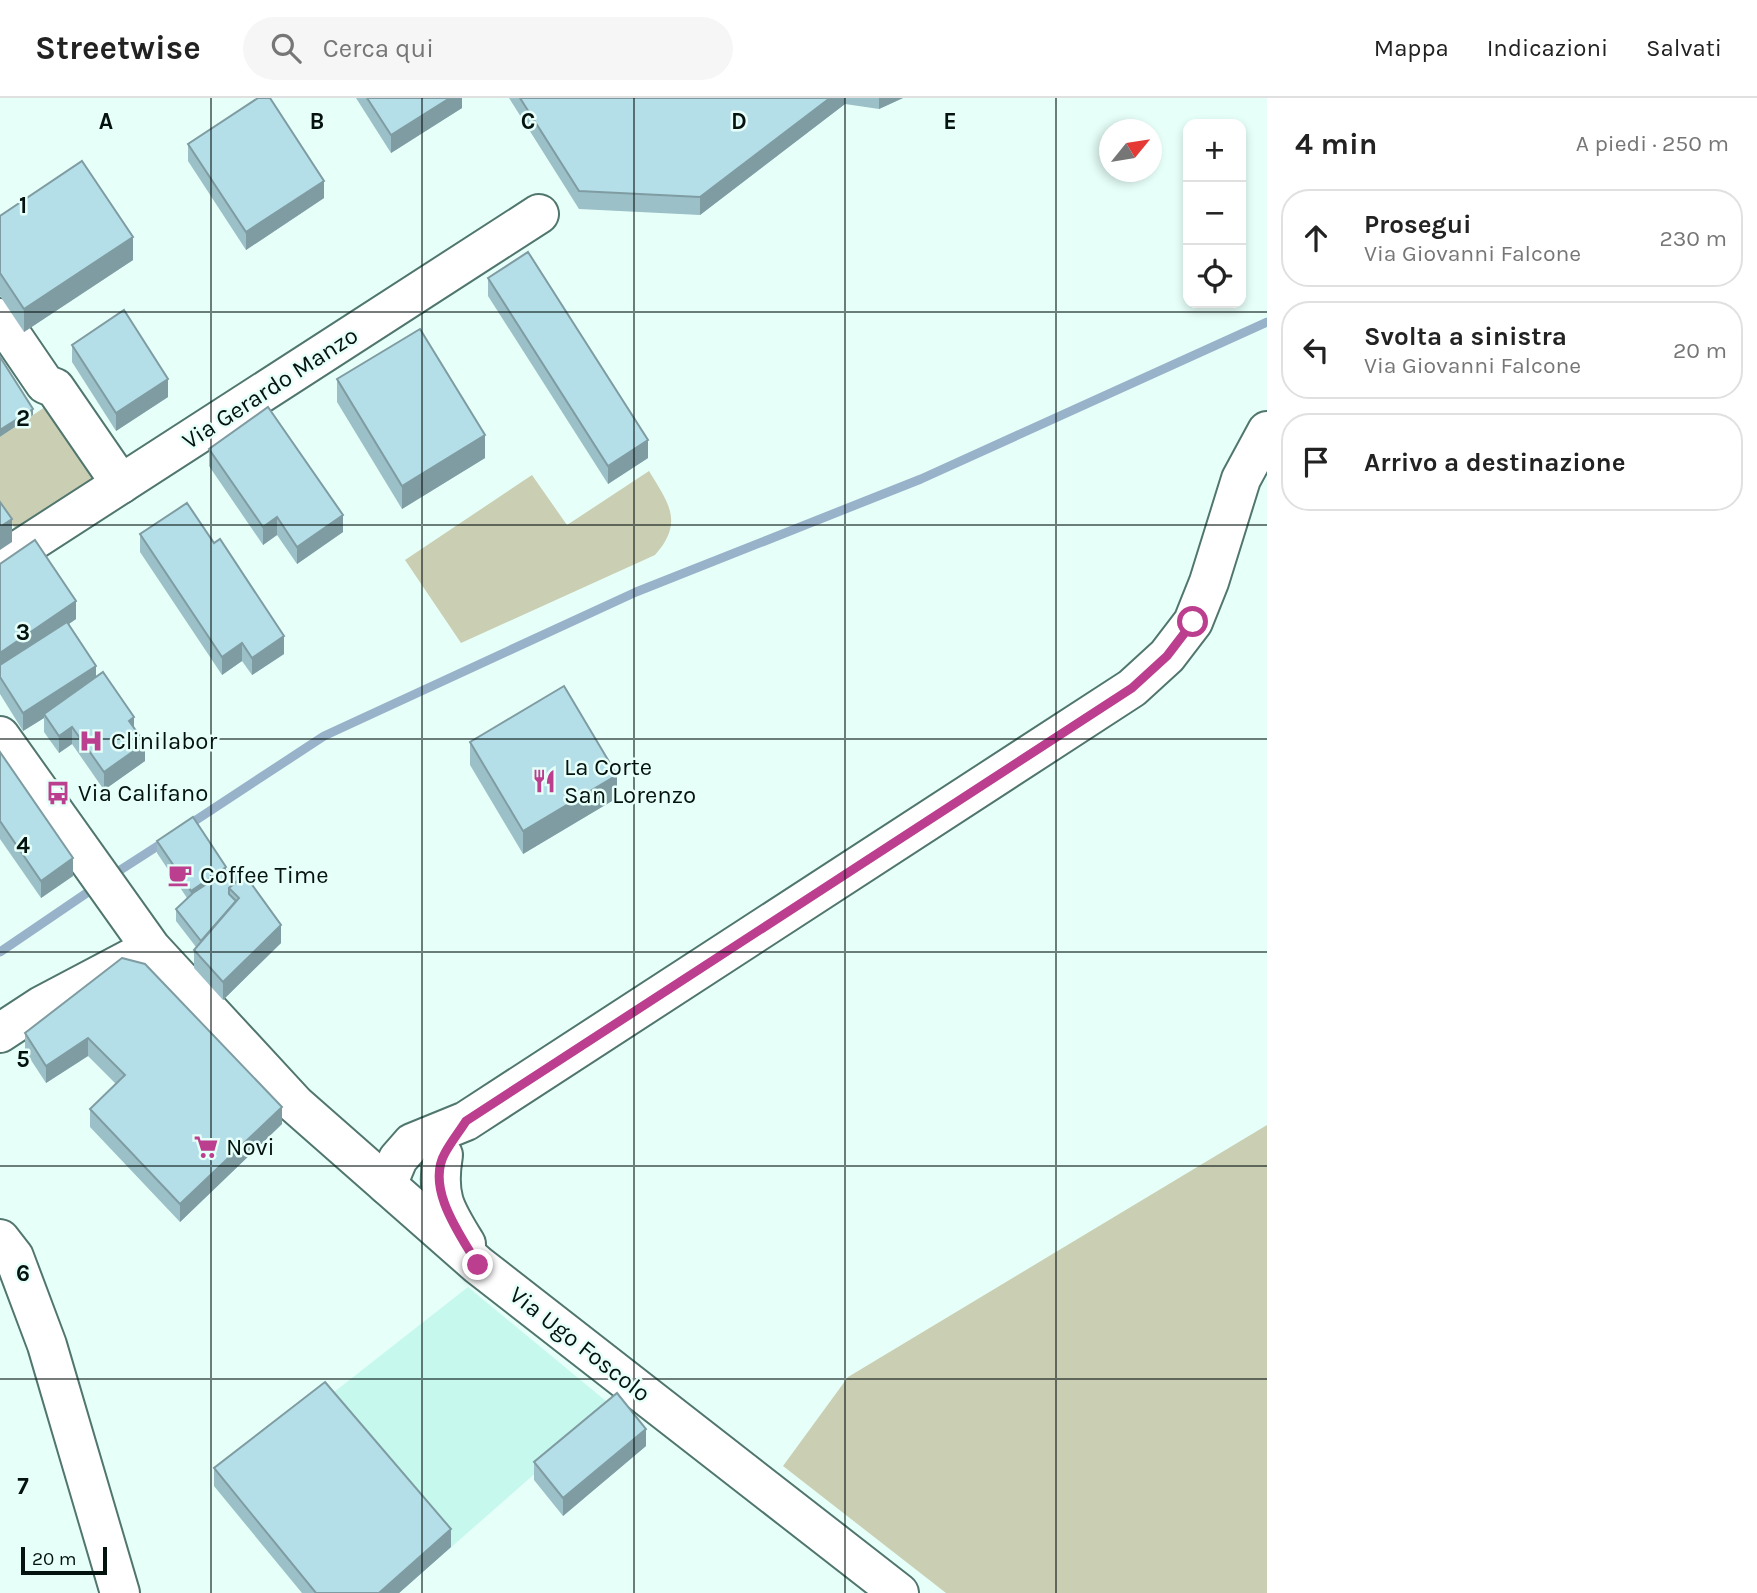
<!DOCTYPE html>
<html lang="it">
<meta charset="utf-8">
<style>
:root{--surface:#fff;--page:#f6f6f6;--text:#222;--muted:#767676;--line:#e0e0e0}
body{margin:0;font-family:Karla,sans-serif;background:var(--page);color:var(--text)}
.controls{position:absolute;right:21px;top:21px;display:grid;overflow:hidden;border-radius:14px;box-shadow:0 4px 10px #0003}
.controls button{width:63px;height:63px;display:grid;place-items:center;padding:0;border:0;border-bottom:2px solid var(--line);background:var(--surface);color:var(--text);font:35px sans-serif}
.compass{position:absolute;left:1099px;top:21px;width:63px;height:63px;border-radius:50%;background:var(--surface);box-shadow:0 4px 10px #0003;rotate:60deg}
.scale{position:absolute;left:21px;bottom:18px;width:86px;box-sizing:border-box;padding-left:7px;border:4px solid #051310;border-top:0;font-size:19px;line-height:24px;white-space:nowrap;color:#051310;-webkit-text-stroke:5px #e7fff9;paint-order:stroke}
.stop{position:absolute;width:21px;height:21px;margin:-16px;border:5px solid #bb3f8e;border-radius:50%;background:#fff}
.stop.end{background:#bb3f8e;border-color:#fff;box-shadow:0 2px 7px #0008}
.list{margin:0;padding:0;list-style:none}
h2{display:flex;justify-content:space-between;align-items:center;height:91px;margin:0;padding:0 28px;font-size:30px}
h2 small{font-size:23px;font-weight:400;color:var(--muted)}
.list li{display:grid;grid-template-columns:46px 1fr auto;gap:21px;align-items:center;box-sizing:border-box;height:98px;margin:0 14px 14px;padding:0 14px;border:2px solid var(--line);border-radius:28px}
.list b{display:block;font-size:26px;white-space:nowrap}
.list p{margin:0;font-size:23px;white-space:nowrap;color:var(--muted)}
.list em{font-size:23px;font-style:normal;color:var(--muted)}
.icon{flex:none;width:38px;height:38px;fill:none;stroke:currentColor;stroke-width:2;stroke-linecap:round;stroke-linejoin:round}
.map{position:relative;flex:none;width:1267px;height:1495px;overflow:hidden}
header{display:flex;align-items:center;gap:42px;box-sizing:border-box;height:98px;padding:0 35px;background:var(--surface);border-bottom:2px solid var(--line)}
header strong{font-size:33px}
nav{display:flex;gap:38px;margin-inline-start:auto;font-size:24px}
.search{width:490px;height:63px;background:var(--page);display:flex;align-items:center;gap:18px;box-sizing:border-box;padding:0 24px;border-radius:38px;color:var(--muted);font-size:26px}
main{display:flex}
aside{flex:1;background:var(--surface)}
.map>svg:first-child{display:block}
.built{fill:#c6f8ed}
.green{fill:#cacfb4}
.lines{fill:none;stroke-linecap:round;stroke-linejoin:round}
.stream{stroke:#98b2ca;stroke-width:9}
.minor-casing{stroke:#51766e;stroke-width:42}
.minor{stroke:#fff;stroke-width:38}
.wall{fill:#9cc0c8}
.shaded-wall{fill:#7f9ca2}
.building{fill:#b5dfe8;stroke:#7f9ca2;stroke-width:2}
.route{stroke:#bb3f8e;stroke-width:9}
.grid{fill:none;stroke:#051310;stroke-width:2;stroke-opacity:0.55}
.labels{text-anchor:middle;stroke-width:5;stroke-linejoin:round;paint-order:stroke}
.street-label{font-size:24px;fill:#051310;stroke:#e7fff9}
.poi-label{font-size:24px;fill:#051310;stroke:#e7fff9;text-anchor:start}
.grid-label{font-size:23px;text-anchor:middle;font-weight:bold;fill:#051310;stroke:#e7fff9;stroke-width:5;stroke-linejoin:round;paint-order:stroke}
</style>
<header>
<strong>Streetwise</strong>
<div class="search"><svg class="icon" aria-label="search" viewBox="0 0 24 24"><circle cx="10" cy="10" r="6"/><path d="M15 15l6 6"/></svg>Cerca qui</div>
<nav><a>Mappa</a><a>Indicazioni</a><a>Salvati</a></nav>
</header>
<main>
<div class="map">
<svg width="1267" height="1495" viewBox="0 0 1267 1495">
<rect width="100%" height="100%" fill="#e7fff9"/>
<path class="built" d="M468 1189 612 1308 399 1495H302L214 1388Z"/>
<g class="green">
<path d="M57 301 105 375 17 433 0 407V339Z"/>
<path d="M649 373C669 406 684 424 655 457L461 545 405 462 532 377 567 427Z"/>
<path d="M1267 1027V1495H946L783 1368 848 1279Z"/>
</g>
<g class="lines">
<g class="stream">
<path d="M187 728 324 638 636 494 921 381 1267 224"/>
<path d="M111 778 167 742"/>
<path d="M0 854 97 788"/>
</g>
<g class="minor-casing">
<g id="minor">
<path d="M0 220 45 286 55 290 121 386"/>
<path d="M0 464 539 116"/>
<path d="M0 638 151 850 295 1006 478 1167 899 1495"/>
<path d="M0 935 41 908 147 852"/>
<path d="M443 1057C436 1099 445 1112 466 1146"/>
<path d="M387 1087 398 1061 412 1045 466 1023 1132 590 1167 558 1193 524 1209 484 1241 381 1267 333"/>
<path d="M0 1141 14 1159 47 1247 120 1495"/>
</g>
</g>
<use href="#minor" class="minor"/>
</g>
<g class="wall">
<path d="M356 0H462V10L391 55Z"/>
<path d="M509 0H903L879 11 845 6 700 117 579 111Z"/>
<path d="M188 46 324 100 246 152 188 63Z"/>
<path d="M0 118 133 162 24 234 0 198Z"/>
<path d="M488 180 648 360 608 386 488 198Z"/>
<path d="M72 247 168 299 116 333 72 264Z"/>
<path d="M337 281 485 360 402 411 337 304Z"/>
<path d="M209 351 343 434 297 466 277 437 263 447 209 368Z"/>
<path d="M140 436 284 556 252 577 242 563 222 577 140 454Z"/>
<path d="M0 466 76 521 69 526 96 579 134 630 145 663 104 692 72 646 59 655 44 634V620L23 633 0 596Z"/>
<path d="M470 644 617 700 523 756 470 667Z"/>
<path d="M0 654 73 778 41 800 0 741Z"/>
<path d="M157 743 226 773 281 845 223 902 194 870V852L196 849 176 823V811L187 800 157 755Z"/>
<path d="M122 860 282 1026 180 1124 90 1029V1011L116 986 88 958 46 985 25 953V935Z"/>
<path d="M646 1348 563 1418 534 1382V1364Z"/>
<path d="M214 1370 451 1449 399 1495H302L214 1388Z"/>
</g>
<g class="shaded-wall">
<path d="M450 0H462V10L391 55V37Z"/>
<path d="M830 0H845V6L700 117V99Z"/>
<path d="M879 0H903L879 11Z"/>
<path d="M324 83V100L246 152V134Z"/>
<path d="M133 139V162L24 234V211Z"/>
<path d="M168 281V299L116 333V315Z"/>
<path d="M33 311V317L0 339V332Z"/>
<path d="M485 337V360L402 411V388Z"/>
<path d="M648 342V360L608 386V368Z"/>
<path d="M343 417V434L297 466V449Z"/>
<path d="M277 419V437L263 447V429Z"/>
<path d="M12 421V444L0 452V429Z"/>
<path d="M76 503V521L0 573V555Z"/>
<path d="M284 538V556L252 577V560Z"/>
<path d="M242 545V563L222 577V559Z"/>
<path d="M96 568V586L44 616V620L23 633V615Z"/>
<path d="M134 619V636L129 623Z"/>
<path d="M72 629V646L59 655V638Z"/>
<path d="M145 645V663L104 692V674Z"/>
<path d="M617 677V700L523 756V733Z"/>
<path d="M73 760V778L41 800V783Z"/>
<path d="M226 769V781L191 805V793Z"/>
<path d="M281 827V845L223 902V884Z"/>
<path d="M88 940V958L46 985V968Z"/>
<path d="M282 1009V1026L180 1124V1106Z"/>
<path d="M646 1331V1348L563 1418V1400Z"/>
<path d="M451 1431V1449L399 1495H379Z"/>
</g>
<g class="building">
<path d="M258 0H270L324 83 246 134 188 46Z"/>
<path d="M367 0H450L391 37Z"/>
<path d="M520 0H830L700 99 579 93Z"/>
<path d="M82 63 133 139 24 211 0 175V118Z"/>
<path d="M528 154 648 342 608 368 488 180Z"/>
<path d="M124 212 168 281 116 315 72 247Z"/>
<path d="M420 231 485 337 402 388 337 281Z"/>
<path d="M0 259 33 311 0 332Z"/>
<path d="M268 309 343 417 297 449 277 419 263 429 209 351Z"/>
<path d="M0 404 12 421 0 429Z"/>
<path d="M187 405 214 445 220 441 284 538 252 560 242 545 222 559 140 436Z"/>
<path d="M35 442 76 503 0 555V466Z"/>
<path d="M67 524 96 568 23 615 0 579V567Z"/>
<path d="M103 574 134 619 129 623 145 645 104 674 72 629 59 638 44 616Z"/>
<path d="M564 588 617 677 523 733 470 644Z"/>
<path d="M0 654 73 760 41 783 0 723Z"/>
<path d="M193 719 226 769 191 793 157 743Z"/>
<path d="M234 768 242 779 229 790V796L236 803 201 843 176 811 193 795Z"/>
<path d="M245 777 281 827 223 884 194 852 239 800 229 790Z"/>
<path d="M122 860 145 866 282 1009 180 1106 90 1011 125 977 88 940 46 968 25 935Z"/>
<path d="M325 1284 451 1431 379 1495H316L214 1370Z"/>
<path d="M617 1295 646 1331 563 1400 534 1364Z"/>
</g>
<g class="lines">
<path class="route" d="M478 1167C461 1138 425 1090 445 1055 451 1044 459 1034 466 1023L1132 590 1167 558 1193 524"/>
</g>
<path class="grid" d="M211 0V1495M422 0V1495M634 0V1495M845 0V1495M1056 0V1495M0 214H1267M0 427H1267M0 641H1267M0 854H1267M0 1068H1267M0 1281H1267"/>
<defs>
<g id="hospital-bare" transform="scale(1.89)"><path d="M-5-5h3v3.5h4V-5h3V5h-3V1.5h-4V5h-3Z" fill="#bb3f8e" stroke="#e7fff9" stroke-width="2.5" paint-order="stroke"/></g>
<g id="restaurant-bare" transform="scale(1.89)"><path d="M-5-6h1v4h1v-4h1v4h1v-4h1v5L-1.5 .5V6h-2V.5L-5-1ZM5-6V6H3V1.5H1.5Q1.5-4 5-6Z" fill="#bb3f8e" stroke="#e7fff9" stroke-width="2.5" paint-order="stroke"/></g>
<g id="bus-bare" transform="scale(1.89)"><path d="M-5-6H5V4H4V6H2V4H-2V6H-4V4H-5ZM-3.5-4V0h7V-4ZM-3.5 1.2v1.5H-2V1.2ZM2 1.2v1.5H3.5V1.2Z" fill="#bb3f8e" stroke="#e7fff9" stroke-width="2.5" paint-order="stroke"/></g>
<g id="cafe-bare" transform="scale(1.89)"><path d="M-5.5-4.5H6V0H3Q3 3.5 0 3.5H-2.5Q-5.5 3.5-5.5 0ZM3-3.2v2h1.7v-2ZM-6 4.5H4V6H-6Z" fill="#bb3f8e" stroke="#e7fff9" stroke-width="2.5" paint-order="stroke"/></g>
<g id="supermarket-bare" transform="scale(1.89)"><path d="M-6-5.5h2.5l.6 2H6L4.5 2H-2.5L-4.4-4H-6ZM-1.5 3.2a1.3 1.3 0 1 0 .1 0ZM3 3.2a1.3 1.3 0 1 0 .1 0Z" fill="#bb3f8e" stroke="#e7fff9" stroke-width="2.5" paint-order="stroke"/></g>
</defs>
<g fill-rule="evenodd">
<use href="#hospital-bare" x="91" y="643"/>
<use href="#restaurant-bare" x="544" y="683"/>
<use href="#bus-bare" x="58" y="695"/>
<use href="#cafe-bare" x="180" y="777"/>
<use href="#supermarket-bare" x="206" y="1049"/>
</g>
<g class="labels">
<g class="street-label">
<text transform="translate(270 290) rotate(-33)" y="8">Via Gerardo Manzo</text>
<text transform="translate(580 1246) rotate(38)" y="8">Via Ugo Foscolo</text>
</g>
<g class="poi-label">
<text x="111" y="651">Clinilabor</text>
<text x="564" y="677">La Corte<tspan x="564" dy="28">San Lorenzo</tspan></text>
<text x="78" y="703">Via Califano</text>
<text x="200" y="785">Coffee Time</text>
<text x="226" y="1057">Novi</text>
</g>
</g>
<g class="grid-label">
<text x="106" y="31">A</text>
<text x="317" y="31">B</text>
<text x="528" y="31">C</text>
<text x="739" y="31">D</text>
<text x="950" y="31">E</text>
<text x="23" y="115">1</text>
<text x="23" y="328">2</text>
<text x="23" y="542">3</text>
<text x="23" y="755">4</text>
<text x="23" y="969">5</text>
<text x="23" y="1183">6</text>
<text x="23" y="1396">7</text>
</g>
</svg>
<div class="controls">
<button>+</button>
<button>−</button>
<button><svg class="icon" aria-label="locate" viewBox="0 0 24 24"><circle cx="12" cy="12" r="6"/><path d="M12 2v4M12 18v4M2 12h4M18 12h4"/></svg></button>
</div>
<svg class="compass" viewBox="-18 -18 36 36"><path d="M0-13l5 13h-10z" fill="#e53935"/><path d="M0 13l5-13h-10z" fill="#767676"/></svg>
<div class="scale">20 m</div>
<div class="stop" style="left:1193px;top:524px"></div>
<div class="stop end" style="left:478px;top:1167px"></div>
</div>
<aside>
<h2>4 min<small>A piedi · 250 m</small></h2>
<ul class="list">
<li><svg class="icon" aria-label="ahead" viewBox="0 0 24 24"><path d="M12 20V5M6 11l6-6 6 6"/></svg><div><b>Prosegui</b><p>Via Giovanni Falcone</p></div><em>230 m</em></li>
<li><svg class="icon" aria-label="left" viewBox="0 0 24 24"><path d="M17 20v-9H6M10 6l-5 5 5 5"/></svg><div><b>Svolta a sinistra</b><p>Via Giovanni Falcone</p></div><em>20 m</em></li>
<li><svg class="icon" aria-label="arrive" viewBox="0 0 24 24"><path d="M6 21V4h12l-3 4 3 4H6"/></svg><div><b>Arrivo a destinazione</b></div></li>
</ul>
</aside>
</main>
